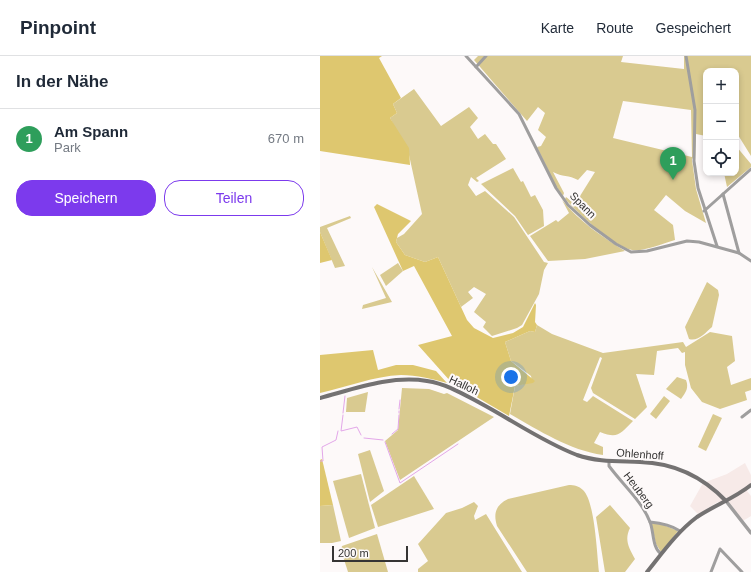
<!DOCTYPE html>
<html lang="de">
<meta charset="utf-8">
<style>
:root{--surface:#fff;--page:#f2f2f3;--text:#1f2937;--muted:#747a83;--line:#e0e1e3;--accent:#7c3aed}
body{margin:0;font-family:Arial,sans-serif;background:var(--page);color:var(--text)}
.controls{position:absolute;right:12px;top:12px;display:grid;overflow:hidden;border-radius:8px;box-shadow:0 2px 6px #0003}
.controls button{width:36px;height:36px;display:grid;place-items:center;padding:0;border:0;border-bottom:1px solid var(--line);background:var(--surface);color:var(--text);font:20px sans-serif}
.scale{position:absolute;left:12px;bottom:10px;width:76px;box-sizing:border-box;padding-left:4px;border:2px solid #363534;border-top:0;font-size:11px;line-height:14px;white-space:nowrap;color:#363534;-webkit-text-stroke:3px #fdf9f9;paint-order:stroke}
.you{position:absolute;left:191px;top:321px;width:14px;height:14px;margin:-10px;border:3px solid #fff;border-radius:50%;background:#1a73e8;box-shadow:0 0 0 6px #1a73e833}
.badge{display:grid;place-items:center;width:26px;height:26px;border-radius:50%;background:var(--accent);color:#fff;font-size:13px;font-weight:700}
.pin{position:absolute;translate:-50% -33px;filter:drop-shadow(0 1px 2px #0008)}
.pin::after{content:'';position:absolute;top:21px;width:14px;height:12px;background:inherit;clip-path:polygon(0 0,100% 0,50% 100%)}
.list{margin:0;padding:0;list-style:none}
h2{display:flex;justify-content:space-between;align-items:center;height:52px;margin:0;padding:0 16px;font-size:17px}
h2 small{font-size:13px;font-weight:400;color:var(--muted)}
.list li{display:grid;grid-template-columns:26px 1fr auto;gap:12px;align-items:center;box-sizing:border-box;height:60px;padding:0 16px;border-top:1px solid var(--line)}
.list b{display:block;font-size:15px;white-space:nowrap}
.list p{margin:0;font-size:13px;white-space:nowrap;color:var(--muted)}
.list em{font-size:13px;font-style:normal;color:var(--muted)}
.actions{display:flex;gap:8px;padding:12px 16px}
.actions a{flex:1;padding:9px 0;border:1px solid var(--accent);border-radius:16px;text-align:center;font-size:14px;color:var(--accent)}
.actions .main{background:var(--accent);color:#fff}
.icon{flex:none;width:22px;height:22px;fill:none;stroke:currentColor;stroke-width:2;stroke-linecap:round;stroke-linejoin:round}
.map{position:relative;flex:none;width:431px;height:516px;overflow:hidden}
header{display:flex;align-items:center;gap:24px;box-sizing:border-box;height:56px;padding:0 20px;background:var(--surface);border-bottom:1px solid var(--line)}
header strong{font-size:19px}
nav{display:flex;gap:22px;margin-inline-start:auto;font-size:14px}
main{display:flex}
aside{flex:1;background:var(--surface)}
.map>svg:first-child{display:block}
.built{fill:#f7eae8}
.green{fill:#d9ca90;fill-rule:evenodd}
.forest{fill:#dec76f}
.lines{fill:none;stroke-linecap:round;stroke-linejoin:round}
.stream{stroke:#e3a7e9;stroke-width:1}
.minor{stroke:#9f9e9e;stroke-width:3}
.tertiary{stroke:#9f9e9e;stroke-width:3.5}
.secondary{stroke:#747272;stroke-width:4}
.labels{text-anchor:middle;stroke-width:4;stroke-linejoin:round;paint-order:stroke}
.street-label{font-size:11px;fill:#363534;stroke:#fdf9f9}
</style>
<header>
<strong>Pinpoint</strong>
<nav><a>Karte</a><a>Route</a><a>Gespeichert</a></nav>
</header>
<main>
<aside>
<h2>In der Nähe<small></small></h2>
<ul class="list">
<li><span class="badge" style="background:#2e9e5b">1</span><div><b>Am Spann</b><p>Park</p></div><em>670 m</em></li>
</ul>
<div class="actions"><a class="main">Speichern</a><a>Teilen</a></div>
</aside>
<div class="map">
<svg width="431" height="516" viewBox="0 0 431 516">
<rect width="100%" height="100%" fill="#fdf9f9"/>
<path class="built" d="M425 407 431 419V428L427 435 431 440V460L421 466 407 447 398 446 378 458 370 450 383 427 407 418Z"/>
<g class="green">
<path d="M158 0H303L301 6 364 13V0H431V100L418 79 416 80V15H386V80L376 78 375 105 372 102V104L376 133 386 167 365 155 346 139 334 154 353 169 355 184C344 187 323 196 312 194 293 190 259 158 245 143L246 141 255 148 275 116 267 114 258 124C249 119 242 121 233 116L244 137 243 140 236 130 217 91 221 90 226 81 218 74 225 57 218 51 207 65 154 4ZM303 45 371 54 372 101 293 82Z"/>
<path d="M94 33 121 70 149 51 158 62 150 71 158 83 165 78 173 88H176L186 103 156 122 159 125 157 126 151 121 148 129 156 140 165 135 194 161 224 206 228 207 224 214 219 238 202 269 197 272 172 280 163 271 166 266 154 256 166 238 154 231 148 236 153 242 141 251 118 201 105 206 85 199 76 186 77 182 84 178 102 158 89 99 70 62 77 57 73 48Z"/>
<path d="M416 90 431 108V111L407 131 404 117H416Z"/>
<path d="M193 112 201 126 203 125 211 141 215 139 223 154 224 170 208 179 195 160 161 128Z"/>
<path d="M242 144C260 166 281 180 305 195L265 203 228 205 210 180 236 164 238 166 249 157Z"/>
<path d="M30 160 31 162 7 172 25 210 15 212 0 176V171Z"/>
<path d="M78 207 83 215 66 230 60 219Z"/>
<path d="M52 211 72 246 42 253 43 249 66 242Z"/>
<path d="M387 226 398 234 399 239 392 271C386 276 378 286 369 283L365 271Z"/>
<path d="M217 269 232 278 283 297 363 286 366 291 390 276 412 280 415 305 407 311 411 329 431 322V334L425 336 427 344 400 353 382 346 371 332 365 309V296L362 297 358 292 337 295 334 319 316 318 327 351 315 363 273 337 271 332 282 302 280 301 263 344 267 346 273 340 313 365C300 378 298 383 280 376L274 387 283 391V399C249 394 220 375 190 358L195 330 212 326 211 320 191 305 185 286 210 275 215 276Z"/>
<path d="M357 321 366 324C369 332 366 336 361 343L346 333Z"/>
<path d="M82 332 109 333 124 338 127 337 174 361 80 424 65 385 78 374Z"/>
<path d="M48 336 45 356H26L27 342Z"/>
<path d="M344 340 350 345 336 363 330 358Z"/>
<path d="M393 358 402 362 386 395 378 391Z"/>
<path d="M50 394 64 435 50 446 38 398Z"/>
<path d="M41 418 55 472 29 482 13 425Z"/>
<path d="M94 420 114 453 58 471 51 449Z"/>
<path d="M249 429C254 429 259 430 263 434 275 445 277 499 279 516H207L177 470C173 457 176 449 188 443Z"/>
<path d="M154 446 158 450 154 460 155 464 166 458 202 516H98V513L108 505 98 488 126 457 142 452Z"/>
<path d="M13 449 21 485 12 487H0V450Z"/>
<path d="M290 449 310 472C304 484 309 492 315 503L305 516H285L276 461Z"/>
<path d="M331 467H339L358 475 341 496 336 488Z"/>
<path d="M57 478 68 516H28L21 494 22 490Z"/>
</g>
<g class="forest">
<path d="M0 0H62L59 2 81 42 73 48 77 57 70 62 89 92 90 109 0 95Z"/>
<path d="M57 148 91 165 78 178 76 186 85 199 105 206 118 201 147 264 154 272 173 282 193 277 203 271 215 247 216 249 215 266 217 269 215 276 210 275 185 286 191 305 215 325 213 327 195 330 189 360 131 326 98 289 132 280 94 210 83 215 54 151Z"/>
<path d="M0 176 12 204 0 207Z"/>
<path d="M53 294 58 314 76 309H93L116 315 127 327C112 323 97 319 81 319 54 320 27 331 0 337V299Z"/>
<path d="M2 403 13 449 0 450V404Z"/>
</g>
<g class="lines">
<g class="stream">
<path d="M79 353 80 344"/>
<path d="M23 357 25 340"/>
<path d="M79 357V355"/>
<path d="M23 359 21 375 37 371 41 379"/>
<path d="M72 378 78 373 79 359"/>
<path d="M44 382 63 384"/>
<path d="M65 386 80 427 138 388"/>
<path d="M0 405H3L2 391 16 384 18 375"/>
</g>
<g class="minor">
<path d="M146 0 199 58 236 132 248 149 270 169 296 188 311 196 327 195 367 185 379 186 419 197 431 205"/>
<path d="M366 0 375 54 374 105 378 132 397 190"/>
<path d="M156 11 166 0"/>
<path d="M403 138 419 197"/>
<path d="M384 155 431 113"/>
<path d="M422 361 431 354"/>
<path d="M289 405V410C303 429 322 445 330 466 334 476 332 491 341 498"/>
<path d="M330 466C341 467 351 469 360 475"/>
<path d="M391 516 400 493 422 516"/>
</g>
<path class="tertiary" d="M406 445 431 477"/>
<g class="secondary">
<path d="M0 342C34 333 71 319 107 325 127 328 143 338 160 347 192 364 223 386 257 399 277 406 298 405 320 406 354 407 382 420 406 445"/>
<path d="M327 516C343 496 357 476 377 461 395 449 415 442 431 429"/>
</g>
</g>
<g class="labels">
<g class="street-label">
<text transform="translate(263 149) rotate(45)" y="4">Spann</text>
<text transform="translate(144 329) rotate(25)" y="4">Halloh</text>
<text transform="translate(320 398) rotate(4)" y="4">Ohlenhoff</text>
<text transform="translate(319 434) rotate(53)" y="4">Heuberg</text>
</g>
</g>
</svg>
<div class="controls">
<button>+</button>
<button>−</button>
<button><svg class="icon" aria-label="locate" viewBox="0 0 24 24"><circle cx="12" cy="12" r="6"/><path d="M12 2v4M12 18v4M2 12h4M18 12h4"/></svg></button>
</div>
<div class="scale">200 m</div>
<div class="you"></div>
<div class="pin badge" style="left:353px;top:124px;background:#2e9e5b">1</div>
</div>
</main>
